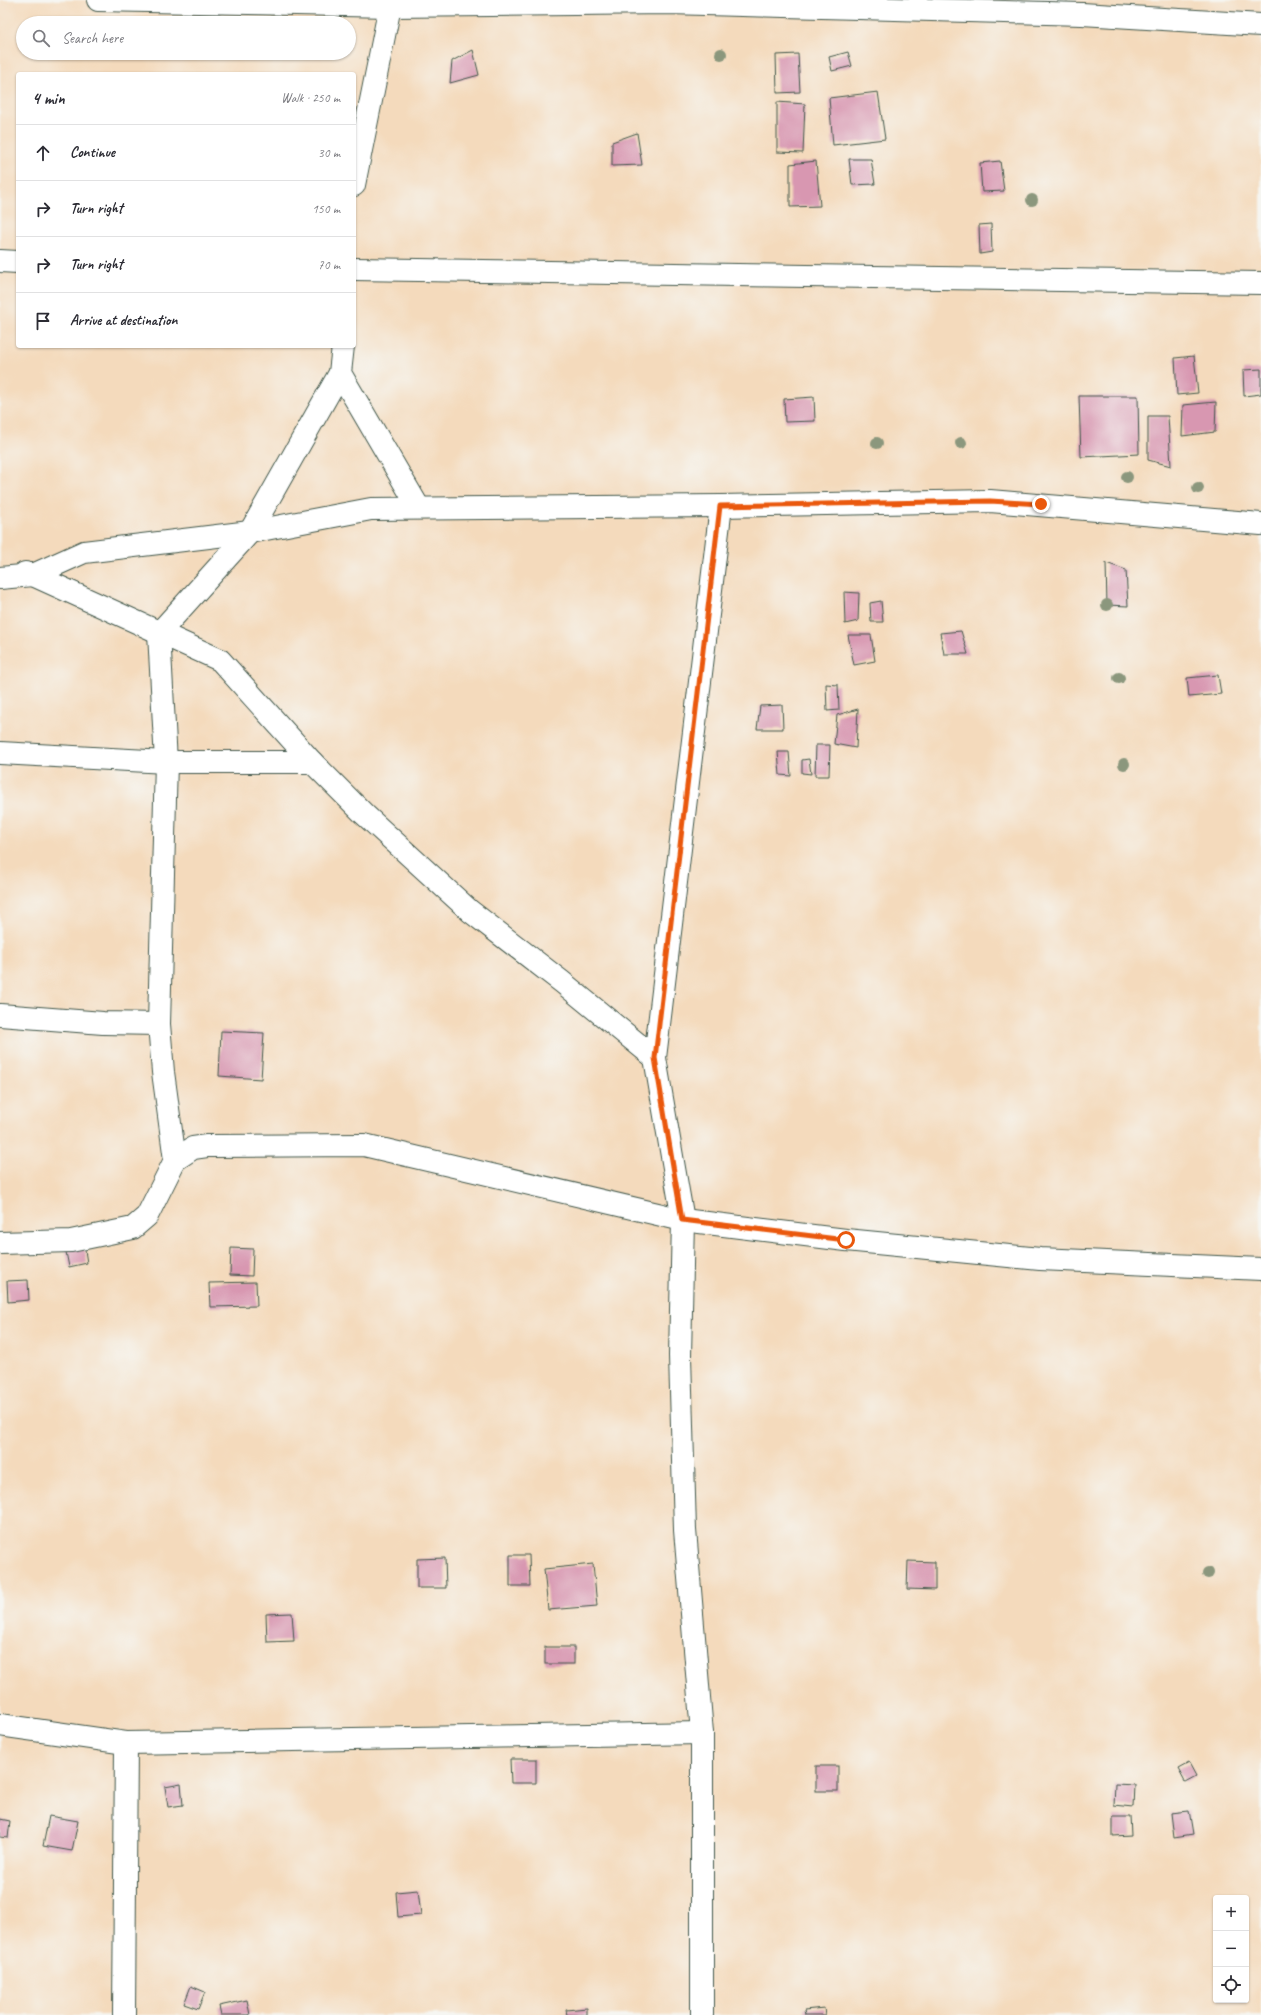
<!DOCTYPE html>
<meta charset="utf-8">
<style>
:root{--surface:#fff;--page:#f7f7f7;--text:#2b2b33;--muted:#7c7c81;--line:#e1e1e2}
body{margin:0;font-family:Caveat,sans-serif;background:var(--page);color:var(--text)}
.controls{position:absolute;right:12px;bottom:12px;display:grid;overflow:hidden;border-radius:4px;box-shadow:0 1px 3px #0004}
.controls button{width:36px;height:36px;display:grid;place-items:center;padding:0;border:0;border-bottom:1px solid var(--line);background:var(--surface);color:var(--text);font:20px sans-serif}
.stop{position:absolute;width:12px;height:12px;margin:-9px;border:3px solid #ea580c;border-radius:50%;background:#fff}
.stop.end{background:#ea580c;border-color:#fff;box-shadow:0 1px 4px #0008}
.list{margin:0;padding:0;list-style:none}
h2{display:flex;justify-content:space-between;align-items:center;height:52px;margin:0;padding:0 16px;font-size:17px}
h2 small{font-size:13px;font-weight:400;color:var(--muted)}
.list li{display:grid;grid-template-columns:26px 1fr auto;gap:12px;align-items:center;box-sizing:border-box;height:56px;padding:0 16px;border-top:1px solid var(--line)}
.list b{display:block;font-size:15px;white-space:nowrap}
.list em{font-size:13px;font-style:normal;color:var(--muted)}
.icon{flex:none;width:22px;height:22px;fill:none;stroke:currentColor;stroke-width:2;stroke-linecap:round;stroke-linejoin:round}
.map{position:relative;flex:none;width:1261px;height:2015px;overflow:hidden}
.search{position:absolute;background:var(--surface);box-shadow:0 1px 3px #0004;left:16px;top:16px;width:340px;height:44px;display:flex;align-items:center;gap:10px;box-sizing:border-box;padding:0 14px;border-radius:22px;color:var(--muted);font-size:15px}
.panel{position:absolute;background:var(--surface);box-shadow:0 1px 3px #0004;left:16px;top:72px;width:340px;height:276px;border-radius:4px}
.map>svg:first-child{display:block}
.building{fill:#d897b1}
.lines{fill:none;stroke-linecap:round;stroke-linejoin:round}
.minor-casing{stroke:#3f5548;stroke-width:24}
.minor{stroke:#fff;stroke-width:22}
.tree{fill:#8b977d}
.route{stroke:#ea580c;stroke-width:5}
</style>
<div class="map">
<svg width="1261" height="2015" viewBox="0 0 1261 2015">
<rect width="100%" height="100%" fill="#f6f6f2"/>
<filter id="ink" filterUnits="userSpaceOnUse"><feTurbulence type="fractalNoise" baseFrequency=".025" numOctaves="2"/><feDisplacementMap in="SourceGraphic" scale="8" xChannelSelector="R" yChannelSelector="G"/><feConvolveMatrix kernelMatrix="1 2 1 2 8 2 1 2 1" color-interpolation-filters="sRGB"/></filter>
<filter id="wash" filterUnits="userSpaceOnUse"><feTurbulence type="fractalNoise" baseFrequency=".012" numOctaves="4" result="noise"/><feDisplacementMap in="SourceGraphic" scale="16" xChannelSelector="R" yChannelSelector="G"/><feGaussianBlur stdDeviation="0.9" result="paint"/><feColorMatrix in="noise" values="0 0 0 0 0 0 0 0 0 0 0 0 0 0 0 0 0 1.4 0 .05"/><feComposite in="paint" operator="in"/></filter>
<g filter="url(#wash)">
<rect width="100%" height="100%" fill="#f4dabc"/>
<g id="blocks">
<g class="building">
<path d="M473 50 479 75 450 83 452 61Z"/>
<path d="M848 52 852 66 832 71 829 57Z"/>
<path d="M798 54 800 92 777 93 776 55Z"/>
<path d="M878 92 885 139 833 145 829 98Z"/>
<path d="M777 102 805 104 803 153 777 152Z"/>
<path d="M637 133 642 165 612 166V142Z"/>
<path d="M849 159H871L875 184 852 185Z"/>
<path d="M816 161 820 206 790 207V164Z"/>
<path d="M1000 161 1004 191 982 192 980 163Z"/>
<path d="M991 224 992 252 980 254 979 225Z"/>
<path d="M1194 356 1198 393 1177 395 1175 358Z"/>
<path d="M1261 369V394L1244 396 1243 370Z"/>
<path d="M1079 396H1138L1139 454 1081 457Z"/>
<path d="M814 397 815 421 785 422 784 399Z"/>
<path d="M1216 402 1215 432 1182 436 1183 405Z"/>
<path d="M1148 416H1168L1171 466 1148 460Z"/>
<path d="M1106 563 1126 570 1128 606 1107 605Z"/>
<path d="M844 592 859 593 858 621 845 624Z"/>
<path d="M881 601 883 622H871L870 603Z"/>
<path d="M961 631 968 654H944L940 633Z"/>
<path d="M848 635H871L875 661 854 665Z"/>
<path d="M1218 675 1221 694 1189 697 1187 678Z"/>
<path d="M826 684 838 685 839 710 827 711Z"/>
<path d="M782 705 783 729H757L760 706Z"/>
<path d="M858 709 856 748 834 744 837 715Z"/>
<path d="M816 745H830L829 776H815Z"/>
<path d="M778 752H789L791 776 780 775Z"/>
<path d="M809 759 811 774 802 773V760Z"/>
<path d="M221 1031 264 1033 261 1079 219 1076Z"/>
<path d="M84 1244 87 1263 69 1267 65 1247Z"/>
<path d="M231 1248 253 1249 252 1276 230 1275Z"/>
<path d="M28 1280 29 1300 8 1302 7 1281Z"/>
<path d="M256 1282 257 1306 210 1307 209 1283Z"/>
<path d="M510 1555H529L530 1586H510Z"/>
<path d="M445 1558 446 1588H417V1559Z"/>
<path d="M908 1561 935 1562V1590L907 1589Z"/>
<path d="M593 1564 597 1606 548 1610 544 1569Z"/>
<path d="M292 1613 294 1641 267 1642 266 1614Z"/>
<rect x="545" y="1647" width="29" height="17"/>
<path d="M510 1759H536V1783H511Z"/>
<path d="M1189 1763 1196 1776 1185 1782 1178 1769Z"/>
<rect x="816" y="1766" width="22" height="25"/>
<path d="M181 1784 183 1805 168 1807 165 1787Z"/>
<path d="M1115 1784 1135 1785 1134 1807 1114 1805Z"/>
<path d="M1189 1811 1193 1835 1174 1838 1171 1813Z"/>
<path d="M49 1816 78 1821 72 1851 43 1846Z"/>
<path d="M1113 1817H1130L1131 1835 1113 1836Z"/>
<path d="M0 1819 10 1821 8 1838 0 1837Z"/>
<path d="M418 1890 421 1915 398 1917 396 1892Z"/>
<path d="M191 1986 205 1992 198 2009 184 2004Z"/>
<path d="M247 2000 250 2015H221L219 2006Z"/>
<path d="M587 2008V2015H567L566 2010Z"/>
<path d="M824 2008 825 2015H805L804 2010Z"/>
</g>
</g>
</g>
<g filter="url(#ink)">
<use href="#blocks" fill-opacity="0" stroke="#3f5548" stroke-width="1"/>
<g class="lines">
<g class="minor-casing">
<g id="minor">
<path d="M98 0 390 6 669 3 1082 14 1261 25"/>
<path d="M354 185 390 6 389 0"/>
<path d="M0 261 18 262"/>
<path d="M354 269 1261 283"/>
<path d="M343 346 340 373 419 508"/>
<path d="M25 573 33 575 220 660 312 762 364 814 470 911 562 982 655 1058"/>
<path d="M0 578 33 575 84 552 250 532 371 509 721 506 990 501 1261 524"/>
<path d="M0 753 166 762H312"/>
<path d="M0 1015 103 1023 159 1024"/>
<path d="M175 1160 163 1072 159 1024 166 762 159 633 250 532 340 373"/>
<path d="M0 1243 71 1241 133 1228 147 1216 175 1160 193 1148 207 1146 364 1145 683 1220 846 1240 1040 1259 1261 1269"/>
<path d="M0 1725 126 1743 702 1733"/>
<path d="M124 2015 126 1743"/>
<path d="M702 2015V1733L685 1530 680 1356 683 1220 655 1058 721 506"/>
</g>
</g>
<use href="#minor" class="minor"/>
</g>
<g class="tree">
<circle cx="721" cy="54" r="6"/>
<circle cx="1032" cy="200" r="6"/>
<circle cx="877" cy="443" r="6"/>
<circle cx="961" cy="443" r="6"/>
<circle cx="1127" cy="477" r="6"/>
<circle cx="1198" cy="488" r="6"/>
<circle cx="1107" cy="605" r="6"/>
<circle cx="1119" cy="678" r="6"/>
<circle cx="1124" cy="764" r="6"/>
<circle cx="1208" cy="1573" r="6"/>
</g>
</g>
<g class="lines" filter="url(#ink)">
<path class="route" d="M846 1240 682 1220 655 1058 720 506 990 501 1041 504"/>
</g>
</svg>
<div class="controls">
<button>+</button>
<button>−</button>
<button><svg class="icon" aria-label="locate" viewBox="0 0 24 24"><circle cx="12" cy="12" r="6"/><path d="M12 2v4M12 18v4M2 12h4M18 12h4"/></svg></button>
</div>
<div class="stop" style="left:846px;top:1240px"></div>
<div class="stop end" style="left:1041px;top:504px"></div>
<div class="search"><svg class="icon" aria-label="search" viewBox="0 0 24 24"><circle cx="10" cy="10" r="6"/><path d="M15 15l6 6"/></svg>Search here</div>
<section class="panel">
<h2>4 min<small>Walk · 250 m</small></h2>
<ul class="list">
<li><svg class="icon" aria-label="ahead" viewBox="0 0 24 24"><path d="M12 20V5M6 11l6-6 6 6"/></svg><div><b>Continue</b></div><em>30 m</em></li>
<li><svg class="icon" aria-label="right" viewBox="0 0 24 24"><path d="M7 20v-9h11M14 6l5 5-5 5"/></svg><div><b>Turn right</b></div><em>150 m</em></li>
<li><svg class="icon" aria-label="right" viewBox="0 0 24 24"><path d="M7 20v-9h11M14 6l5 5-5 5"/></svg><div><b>Turn right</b></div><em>70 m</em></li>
<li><svg class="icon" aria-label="arrive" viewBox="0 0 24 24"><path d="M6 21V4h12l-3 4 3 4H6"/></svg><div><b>Arrive at destination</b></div></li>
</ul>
</section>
</div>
